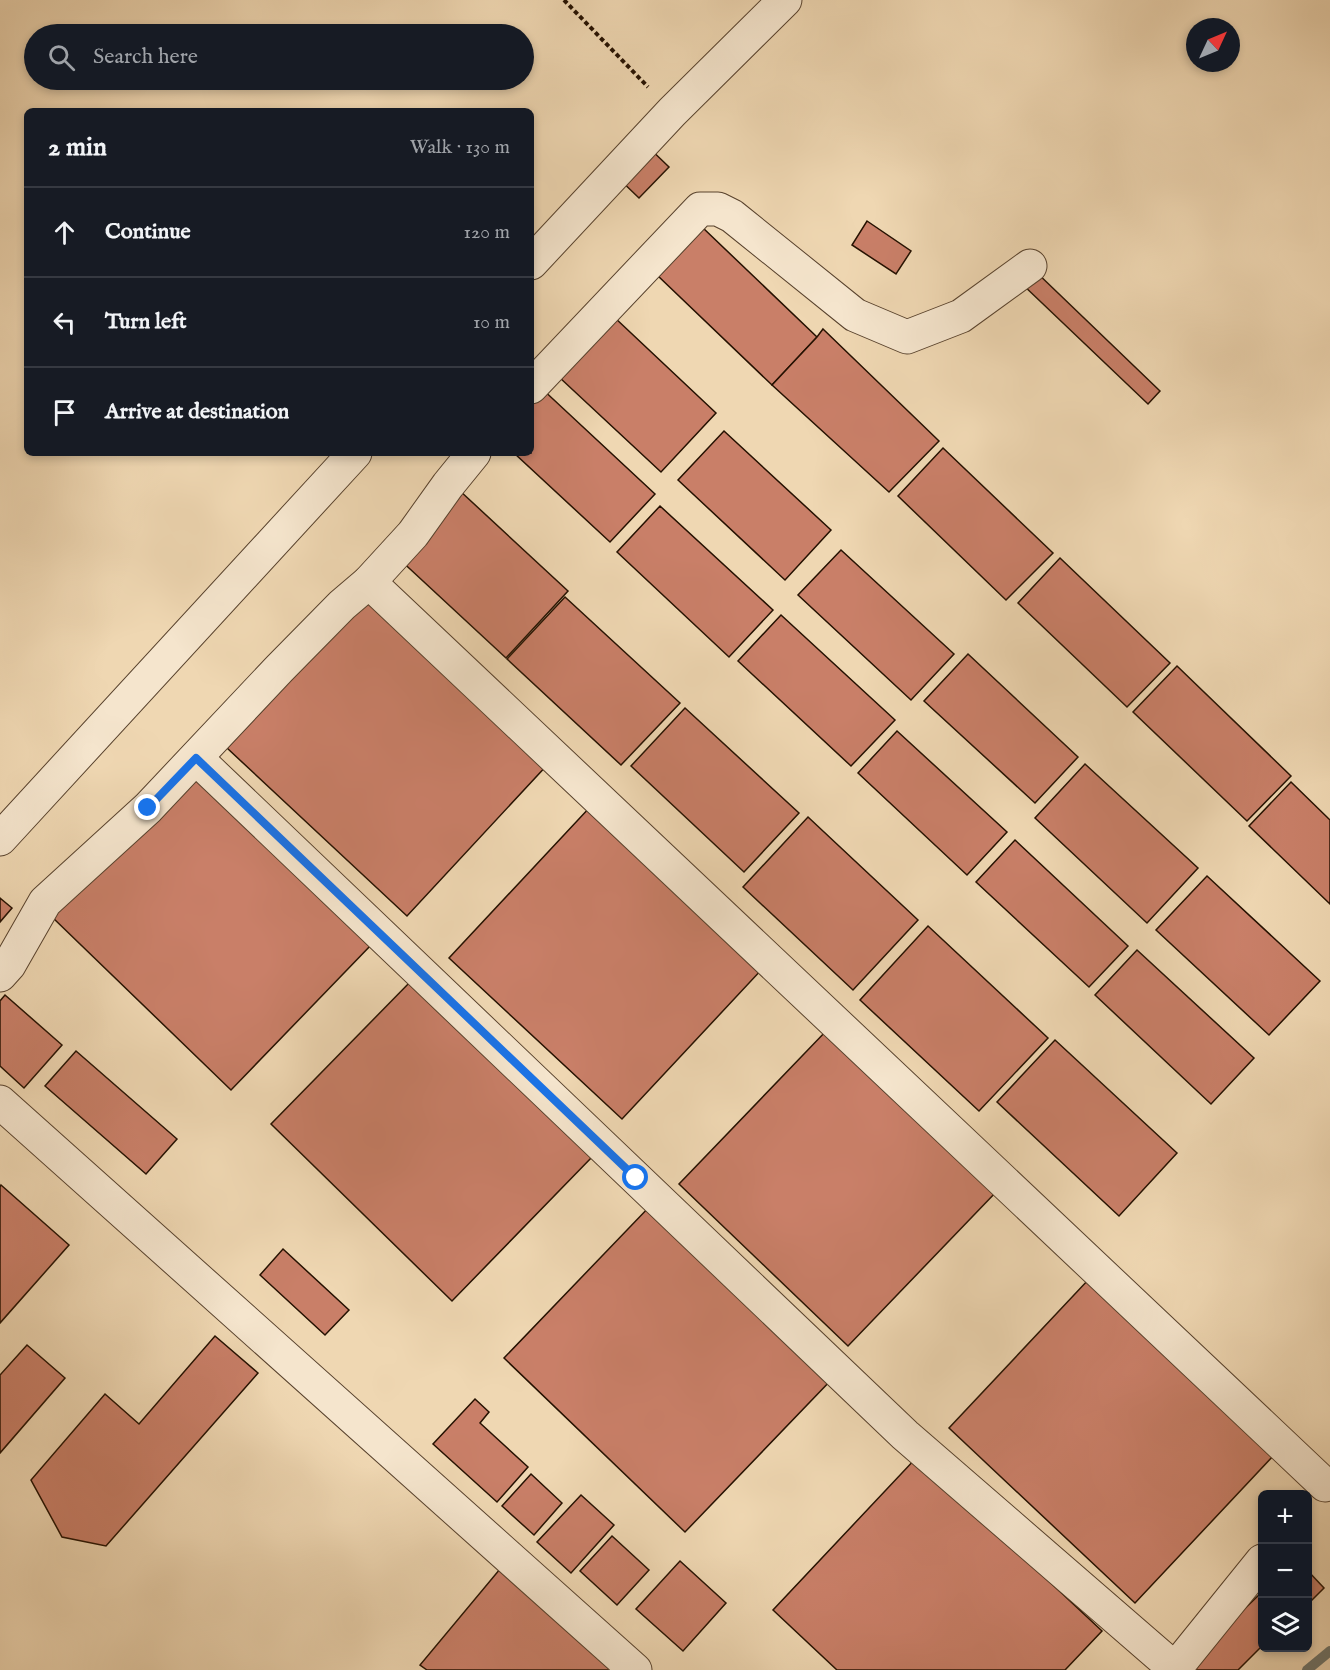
<!DOCTYPE html>
<meta charset="utf-8">
<style>
:root{--surface:#171b24;--page:#242831;--text:#f1f3f6;--muted:#9ea1a6;--line:#363941}
body{margin:0;font-family:"IM FELL English",serif;background:var(--page);color:var(--text)}
.controls{position:absolute;right:18px;bottom:18px;display:grid;overflow:hidden;border-radius:9px;box-shadow:0 3px 9px #0003}
.controls button{width:54px;height:54px;display:grid;place-items:center;padding:0;border:0;border-bottom:2px solid var(--line);background:var(--surface);color:var(--text);font:30px sans-serif}
.compass{position:absolute;left:1186px;top:18px;width:54px;height:54px;border-radius:50%;background:var(--surface);box-shadow:0 3px 9px #0003;rotate:46deg}
.stop{position:absolute;width:18px;height:18px;margin:-14px;border:4px solid #1a73e8;border-radius:50%;background:#fff}
.stop.end{background:#1a73e8;border-color:#fff;box-shadow:0 2px 6px #0008}
.list{margin:0;padding:0;list-style:none}
h2{display:flex;justify-content:space-between;align-items:center;height:78px;margin:0;padding:0 24px;font-size:26px}
h2 small{font-size:20px;font-weight:400;color:var(--muted)}
.list li{display:grid;grid-template-columns:39px 1fr auto;gap:18px;align-items:center;box-sizing:border-box;height:90px;padding:0 24px;border-top:2px solid var(--line)}
.list b{display:block;font-size:22px;white-space:nowrap}
.list em{font-size:20px;font-style:normal;color:var(--muted)}
.icon{flex:none;width:33px;height:33px;fill:none;stroke:currentColor;stroke-width:2;stroke-linecap:round;stroke-linejoin:round}
.map{position:relative;flex:none;width:1330px;height:1670px;overflow:hidden}
.search{position:absolute;background:var(--surface);box-shadow:0 3px 9px #0003;left:24px;top:24px;width:510px;height:66px;display:flex;align-items:center;gap:15px;box-sizing:border-box;padding:0 21px;border-radius:33px;color:var(--muted);font-size:22px}
.panel{position:absolute;background:var(--surface);box-shadow:0 3px 9px #0003;left:24px;top:108px;width:510px;height:348px;border-radius:9px}
.map>svg:first-child{display:block}
.lines{fill:none;stroke-linecap:round;stroke-linejoin:round}
.stream{stroke:#6d756d;stroke-width:10}
.building{fill:#c97f68;stroke:#251101;stroke-width:1.5}
.minor-casing{stroke:#58422d;stroke-width:35}
.path{stroke:#251101;stroke-width:4;stroke-dasharray:4.5 3;stroke-linecap:butt}
.minor{stroke:#f5e5cd;stroke-width:33}
.route{stroke:#1a73e8;stroke-width:8}
</style>
<div class="map">
<svg width="1330" height="1670" viewBox="0 0 1330 1670">
<rect width="100%" height="100%" fill="#efd7b2"/>
<filter id="stains"><feTurbulence type="fractalNoise" baseFrequency=".00333" numOctaves="4"/><feColorMatrix values="0 0 0 0 .2 0 0 0 0 .09 0 0 0 0 .02 0 0 0 .5 -.17"/></filter>
<radialGradient id="worn" r=".72"><stop offset=".6" stop-color="#630" stop-opacity="0"/><stop offset="1" stop-color="#630" stop-opacity=".3"/></radialGradient>
<g class="lines">
<path class="stream" d="M1307 1670 1330 1651"/>
</g>
<g class="building">
<path d="M644 143 669 167 639 198 614 174Z"/>
<path d="M867 221 911 251 896 274 852 245Z"/>
<path d="M702 227 817 337 772 385 657 275Z"/>
<path d="M1033 269 1160 391 1148 404 1021 283Z"/>
<path d="M614 317 716 413 661 472 559 377Z"/>
<path d="M823 329 939 441 889 492 772 385 817 337Z"/>
<path d="M539 386 655 494 610 542 514 453H531V395Z"/>
<path d="M724 431 831 530 785 580 678 480Z"/>
<path d="M943 448 1053 553 1006 600 898 496Z"/>
<path d="M459 490 568 591 506 658 396 556Z"/>
<path d="M660 506 773 610 729 657 617 552Z"/>
<path d="M841 550 954 654 911 700 798 595Z"/>
<path d="M1060 558 1170 663 1127 707 1018 603Z"/>
<path d="M368 596 549 763 407 916 227 748Z"/>
<path d="M565 597 680 703 621 765 507 659Z"/>
<path d="M781 615 895 720 851 766 738 661Z"/>
<path d="M968 654 1078 757 1035 803 924 701Z"/>
<path d="M1177 666 1291 776 1247 821 1133 712Z"/>
<path d="M685 708 799 813 744 872 631 766Z"/>
<path d="M897 731 1007 832 967 875 858 773Z"/>
<path d="M1085 764 1198 868 1147 923 1035 818Z"/>
<path d="M191 770 372 944 231 1090 51 916Z"/>
<path d="M1291 782 1330 820V904L1249 826Z"/>
<path d="M591 806 764 967 622 1119 449 958Z"/>
<path d="M808 817 918 920 853 990 743 887Z"/>
<path d="M1015 840 1128 946 1089 987 976 882Z"/>
<path d="M1207 876 1320 981 1269 1035 1156 930Z"/>
<path d="M0 898 12 908 0 922Z"/>
<path d="M928 926 1048 1038 979 1111 860 1000Z"/>
<path d="M1137 950 1254 1058 1211 1104 1095 995Z"/>
<path d="M412 980 592 1157 452 1301 271 1124Z"/>
<path d="M5 995 62 1045 24 1088 0 1066V1001Z"/>
<path d="M828 1029 997 1191 848 1346 679 1184Z"/>
<path d="M1055 1040 1177 1153 1119 1216 997 1102Z"/>
<path d="M76 1051 177 1139 146 1174 45 1086Z"/>
<path d="M1 1185 69 1245 0 1323V1187Z"/>
<path d="M652 1204 833 1378 685 1532 504 1358Z"/>
<path d="M283 1249 349 1310 325 1335 260 1275Z"/>
<path d="M1089 1279 1275 1454 1135 1603 949 1428Z"/>
<path d="M215 1336 258 1373 106 1546 62 1537 31 1480 105 1394 139 1424Z"/>
<path d="M27 1345 65 1378 0 1453V1375Z"/>
<path d="M475 1399 489 1412 480 1423 528 1467 497 1502 433 1444Z"/>
<path d="M917 1457 1102 1631 1065 1670H837L773 1610Z"/>
<path d="M531 1474 562 1503 534 1535 502 1506Z"/>
<path d="M581 1495 614 1525 571 1573 537 1542Z"/>
<path d="M612 1536 649 1570 617 1605 580 1571Z"/>
<path d="M680 1561 726 1603 683 1651 636 1609Z"/>
<path d="M500 1569 621 1670H427L420 1665Z"/>
<path d="M1308 1571 1324 1588 1308 1604Z"/>
<path d="M1262 1592V1646L1238 1670H1181Z"/>
</g>
<g class="lines">
<g class="minor-casing">
<g id="minor">
<path d="M531 263 672 112 785 0"/>
<path d="M531 387 700 209H718L732 216 855 315 907 337 961 316 1030 266"/>
<path d="M369 582 1325 1485"/>
<path d="M196 758 905 1435 1175 1669"/>
<path d="M0 839 355 453"/>
<path d="M0 975 9 965 45 902 148 808 279 669 342 605 369 582 413 534 448 485 474 453"/>
<path d="M0 1102 635 1670"/>
<path d="M1174 1670 1262 1561"/>
</g>
</g>
<path class="path" d="M564 0 648 87"/>
<use href="#minor" class="minor"/>
</g>
<g class="lines">
<path class="route" d="M148 808 196 758 636 1178"/>
</g>
<rect width="100%" height="100%" filter="url(#stains)"/>
<rect width="100%" height="100%" fill="url(#worn)"/>
</svg>
<div class="controls">
<button>+</button>
<button>−</button>
<button><svg class="icon" aria-label="layers" viewBox="0 0 24 24"><path d="M12 4l9 5-9 5-9-5zM3 14l9 5 9-5"/></svg></button>
</div>
<svg class="compass" viewBox="-18 -18 36 36"><path d="M0-13l5 13h-10z" fill="#e53935"/><path d="M0 13l5-13h-10z" fill="#9ea1a6"/></svg>
<div class="stop" style="left:636px;top:1178px"></div>
<div class="stop end" style="left:148px;top:808px"></div>
<div class="search"><svg class="icon" aria-label="search" viewBox="0 0 24 24"><circle cx="10" cy="10" r="6"/><path d="M15 15l6 6"/></svg>Search here</div>
<section class="panel">
<h2>2 min<small>Walk · 130 m</small></h2>
<ul class="list">
<li><svg class="icon" aria-label="ahead" viewBox="0 0 24 24"><path d="M12 20V5M6 11l6-6 6 6"/></svg><div><b>Continue</b></div><em>120 m</em></li>
<li><svg class="icon" aria-label="left" viewBox="0 0 24 24"><path d="M17 20v-9H6M10 6l-5 5 5 5"/></svg><div><b>Turn left</b></div><em>10 m</em></li>
<li><svg class="icon" aria-label="arrive" viewBox="0 0 24 24"><path d="M6 21V4h12l-3 4 3 4H6"/></svg><div><b>Arrive at destination</b></div></li>
</ul>
</section>
</div>
